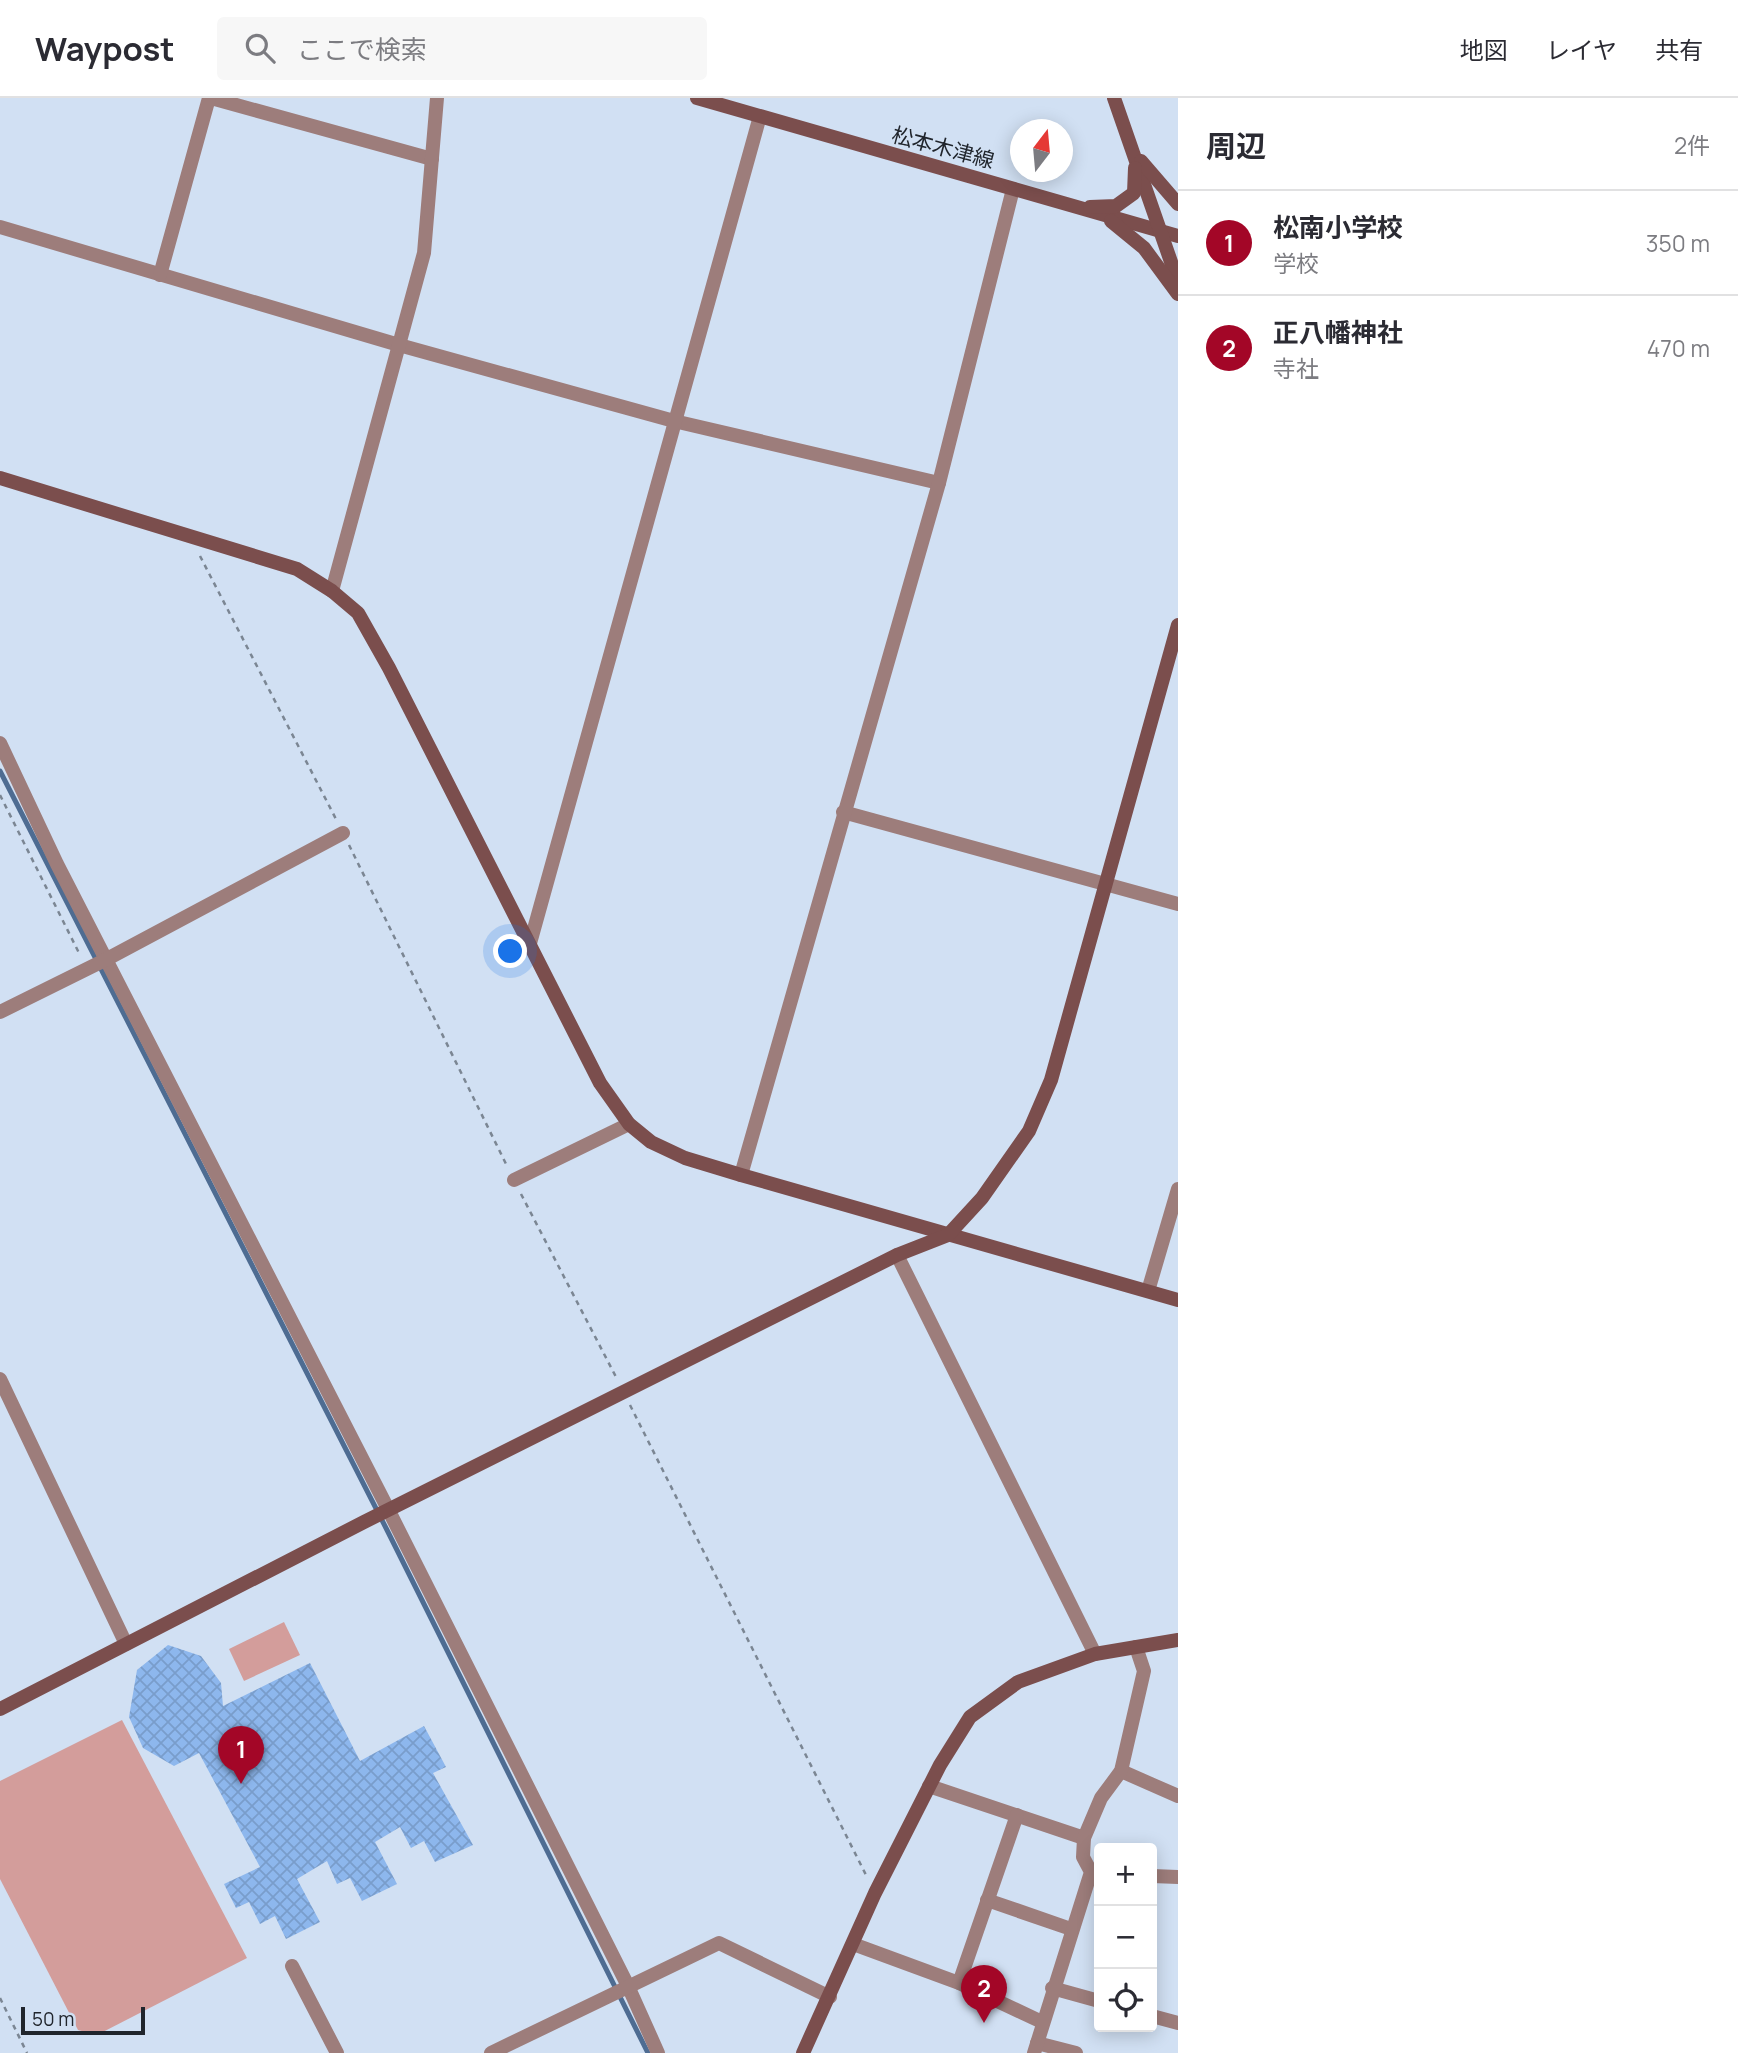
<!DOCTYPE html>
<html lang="ja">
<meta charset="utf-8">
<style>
:root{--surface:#fff;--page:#f7f7f7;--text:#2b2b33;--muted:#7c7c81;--line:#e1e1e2;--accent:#a30627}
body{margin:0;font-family:Manrope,"Noto Sans JP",sans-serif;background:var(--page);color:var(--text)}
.controls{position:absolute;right:21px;bottom:21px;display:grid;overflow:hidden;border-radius:7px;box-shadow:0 4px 18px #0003}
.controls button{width:63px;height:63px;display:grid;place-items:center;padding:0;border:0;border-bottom:2px solid var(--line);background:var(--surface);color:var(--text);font:35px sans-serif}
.compass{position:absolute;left:1010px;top:21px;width:63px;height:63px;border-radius:50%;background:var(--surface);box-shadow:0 4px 18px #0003;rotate:16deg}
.scale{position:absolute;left:21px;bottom:18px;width:124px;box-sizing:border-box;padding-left:7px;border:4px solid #20252c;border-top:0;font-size:19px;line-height:24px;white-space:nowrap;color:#20252c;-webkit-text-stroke:5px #d1e0f3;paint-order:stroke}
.you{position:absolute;left:511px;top:854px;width:24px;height:24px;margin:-18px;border:5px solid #fff;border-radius:50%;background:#1a73e8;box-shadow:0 0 0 10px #1a73e833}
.badge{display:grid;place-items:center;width:46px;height:46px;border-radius:50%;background:var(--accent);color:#fff;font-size:23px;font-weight:700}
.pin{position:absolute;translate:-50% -58px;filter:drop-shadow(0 2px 4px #0008)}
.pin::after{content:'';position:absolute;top:37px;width:24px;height:21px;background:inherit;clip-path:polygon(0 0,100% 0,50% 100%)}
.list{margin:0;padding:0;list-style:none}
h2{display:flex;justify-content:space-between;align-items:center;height:91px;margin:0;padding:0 28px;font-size:30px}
h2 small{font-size:23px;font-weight:400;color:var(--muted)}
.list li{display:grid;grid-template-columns:46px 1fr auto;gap:21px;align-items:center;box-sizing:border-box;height:105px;padding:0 28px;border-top:2px solid var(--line)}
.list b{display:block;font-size:26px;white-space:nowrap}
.list p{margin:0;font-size:23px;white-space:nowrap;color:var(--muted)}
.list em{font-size:23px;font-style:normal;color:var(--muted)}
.icon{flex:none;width:38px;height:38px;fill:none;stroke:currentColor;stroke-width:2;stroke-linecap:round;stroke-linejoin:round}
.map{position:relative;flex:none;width:1178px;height:1955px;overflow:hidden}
header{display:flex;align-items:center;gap:42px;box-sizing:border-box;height:98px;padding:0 35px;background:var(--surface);border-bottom:2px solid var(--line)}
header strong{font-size:33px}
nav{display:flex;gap:38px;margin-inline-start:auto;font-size:24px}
.search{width:490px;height:63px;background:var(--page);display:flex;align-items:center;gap:18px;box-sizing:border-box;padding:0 24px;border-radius:7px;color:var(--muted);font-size:26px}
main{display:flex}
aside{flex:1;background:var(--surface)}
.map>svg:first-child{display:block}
.grass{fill:#d39d9b}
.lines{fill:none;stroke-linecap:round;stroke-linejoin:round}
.stream{stroke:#4e6c92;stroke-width:5}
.building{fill:url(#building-cross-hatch)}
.path{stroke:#7b8693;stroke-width:2.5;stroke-dasharray:5 5;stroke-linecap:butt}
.street{stroke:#9d7d7b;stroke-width:14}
.secondary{stroke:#7b4e4d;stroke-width:14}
.labels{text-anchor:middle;stroke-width:5;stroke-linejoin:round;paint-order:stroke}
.street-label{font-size:21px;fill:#20252c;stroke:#d1e0f3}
</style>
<header>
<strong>Waypost</strong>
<div class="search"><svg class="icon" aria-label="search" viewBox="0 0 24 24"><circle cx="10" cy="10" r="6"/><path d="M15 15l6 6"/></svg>ここで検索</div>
<nav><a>地図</a><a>レイヤ</a><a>共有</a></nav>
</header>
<main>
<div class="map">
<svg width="1178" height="1955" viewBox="0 0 1178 1955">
<defs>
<pattern id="building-cross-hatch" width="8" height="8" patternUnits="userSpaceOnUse" patternTransform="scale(1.75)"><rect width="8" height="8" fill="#8db7ed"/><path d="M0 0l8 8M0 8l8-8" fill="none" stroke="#799dcb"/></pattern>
</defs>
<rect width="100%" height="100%" fill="#d1e0f3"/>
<g class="grass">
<path d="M284 1524 300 1557 244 1583 229 1551Z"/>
<path d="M122 1622 247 1860 97 1937 78 1932 0 1781V1683Z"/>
</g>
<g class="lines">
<path class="stream" d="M0 673 387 1432 648 1955"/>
</g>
<path class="building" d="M168 1547 201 1558 221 1585 223 1608 310 1565 360 1663 424 1628 446 1669 433 1675 473 1747 435 1764 424 1743 411 1750 400 1729 375 1744 397 1786 362 1803 350 1780 337 1786 327 1763 297 1781 320 1824 286 1841 275 1818 260 1826 249 1804 236 1810 224 1786 260 1769 199 1655 174 1668 143 1650 129 1619 137 1572Z"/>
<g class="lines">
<g class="path">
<path d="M200 458 337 723"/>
<path d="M0 697 80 857"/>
<path d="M349 747 507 1068"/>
<path d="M521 1096 616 1279"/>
<path d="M630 1307 866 1777"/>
<path d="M0 1900 27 1955"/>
</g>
<g class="street">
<path d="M211 0 432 61"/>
<path d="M0 129 399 247 674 323 939 385"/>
<path d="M160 177 209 0"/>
<path d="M332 493 424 155 437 0"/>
<path d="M0 645 57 766 388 1411 628 1888 658 1955"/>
<path d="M843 714 1178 806"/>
<path d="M529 849 760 18"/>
<path d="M0 914 107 861 343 735"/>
<path d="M741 1077 939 385 1013 91"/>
<path d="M514 1082 629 1026"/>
<path d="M897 1157 1095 1556"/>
<path d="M1148 1193 1178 1091"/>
<path d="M0 1281 126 1546"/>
<path d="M1121 1673 1178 1698"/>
<path d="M929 1688 1084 1740"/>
<path d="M1152 1778 1178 1779"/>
<path d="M987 1802 1071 1831"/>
<path d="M853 1846 959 1885 1042 1924"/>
<path d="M292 1868 337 1955"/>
<path d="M959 1885 1017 1717"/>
<path d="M1052 1890 1099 1903"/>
<path d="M1152 1918 1178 1925"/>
<path d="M1037 1945 1076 1955"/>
<path d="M491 1955 719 1845 830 1899"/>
<path d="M1034 1955 1091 1774 1083 1759 1084 1740 1101 1700 1121 1673 1144 1573 1136 1549"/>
</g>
<g class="secondary">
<path d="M697 0 1178 138"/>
<path d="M1114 0 1178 184"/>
<path d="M1141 63 1178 106"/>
<path d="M1090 109 1116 108 1134 95 1135 70"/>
<path d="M1111 123 1144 150 1178 196"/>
<path d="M0 380 297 471 332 493 358 515 389 570 600 985 629 1026 651 1044 685 1060 741 1077 1178 1202"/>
<path d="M0 1611 364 1424 897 1157 948 1137 982 1100 1029 1033 1051 982 1178 527"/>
<path d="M803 1955 875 1795 940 1667 970 1619 1018 1584 1095 1556 1178 1542"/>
</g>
</g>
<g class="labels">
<g class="street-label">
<text transform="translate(943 50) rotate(15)" y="7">松本木津線</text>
</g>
</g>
</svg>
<div class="controls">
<button>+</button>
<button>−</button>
<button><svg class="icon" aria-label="locate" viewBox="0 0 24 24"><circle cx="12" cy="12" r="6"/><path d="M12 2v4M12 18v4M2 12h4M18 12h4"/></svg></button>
</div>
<svg class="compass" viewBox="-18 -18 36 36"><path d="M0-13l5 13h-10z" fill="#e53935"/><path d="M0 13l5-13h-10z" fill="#7c7c81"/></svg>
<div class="scale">50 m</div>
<div class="you"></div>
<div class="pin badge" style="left:241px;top:1686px">1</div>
<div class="pin badge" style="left:984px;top:1925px">2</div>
</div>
<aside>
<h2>周辺<small>2件</small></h2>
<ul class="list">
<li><span class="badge">1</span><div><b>松南小学校</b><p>学校</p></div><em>350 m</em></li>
<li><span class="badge">2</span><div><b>正八幡神社</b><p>寺社</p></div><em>470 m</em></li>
</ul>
</aside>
</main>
